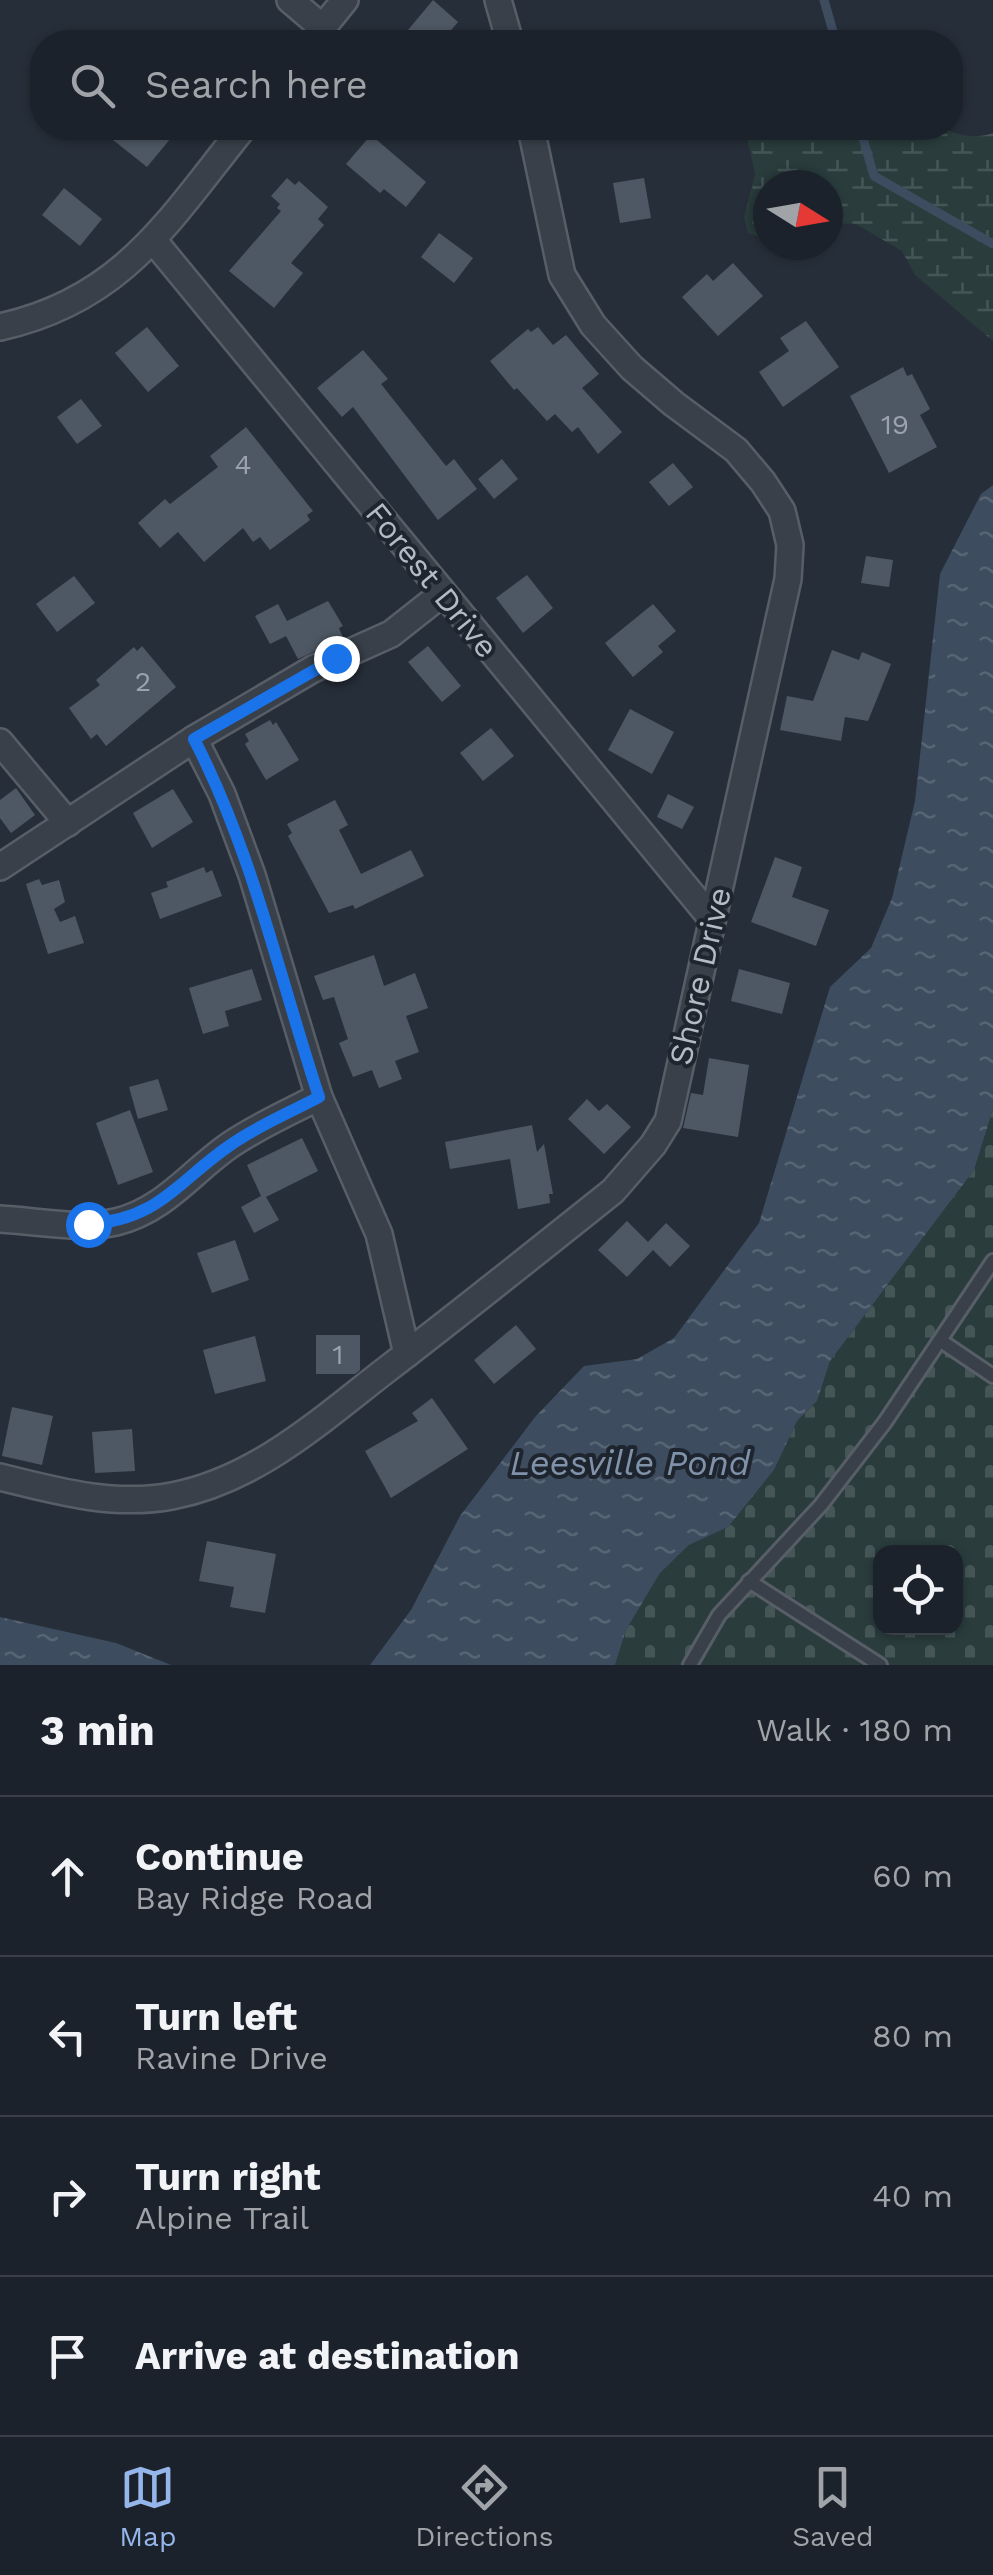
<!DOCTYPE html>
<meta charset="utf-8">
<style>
:root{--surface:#1c222b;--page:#292f37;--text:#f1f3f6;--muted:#a0a4a9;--line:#3a3f47;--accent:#94b6ea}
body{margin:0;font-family:"Work Sans",sans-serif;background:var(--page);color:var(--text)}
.controls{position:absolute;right:30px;bottom:30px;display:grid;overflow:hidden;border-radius:20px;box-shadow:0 2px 8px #0004}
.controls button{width:90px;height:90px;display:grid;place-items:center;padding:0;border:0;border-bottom:2px solid var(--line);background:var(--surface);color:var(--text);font:50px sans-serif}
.compass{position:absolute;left:753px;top:170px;width:90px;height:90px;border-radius:50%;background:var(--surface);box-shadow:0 2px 8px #0004;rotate:101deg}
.stop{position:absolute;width:30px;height:30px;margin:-22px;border:8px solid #1a73e8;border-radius:50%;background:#fff}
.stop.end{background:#1a73e8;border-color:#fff;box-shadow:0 2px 10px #0008}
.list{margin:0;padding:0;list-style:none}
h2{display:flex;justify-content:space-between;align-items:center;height:130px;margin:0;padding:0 40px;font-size:42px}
h2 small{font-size:32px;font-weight:400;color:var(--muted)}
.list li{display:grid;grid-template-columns:65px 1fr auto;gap:30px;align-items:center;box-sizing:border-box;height:160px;padding:0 40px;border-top:2px solid var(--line)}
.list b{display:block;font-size:38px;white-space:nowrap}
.list p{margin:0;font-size:32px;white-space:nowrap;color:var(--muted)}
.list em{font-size:32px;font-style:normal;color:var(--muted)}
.icon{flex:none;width:55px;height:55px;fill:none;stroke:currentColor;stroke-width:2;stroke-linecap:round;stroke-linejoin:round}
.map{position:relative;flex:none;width:993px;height:1665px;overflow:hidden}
.search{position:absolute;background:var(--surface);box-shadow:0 2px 8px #0004;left:30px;right:30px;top:30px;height:110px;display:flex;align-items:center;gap:25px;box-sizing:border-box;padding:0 35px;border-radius:40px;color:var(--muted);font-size:38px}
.sheet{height:770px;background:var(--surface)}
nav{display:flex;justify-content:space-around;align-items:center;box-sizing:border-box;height:140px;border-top:2px solid var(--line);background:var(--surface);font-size:28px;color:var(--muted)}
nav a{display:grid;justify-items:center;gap:5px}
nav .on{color:var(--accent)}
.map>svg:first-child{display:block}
.wetland{fill:url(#wetland-marsh)}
.cemetery{fill:url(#cemetery-stones);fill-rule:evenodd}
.water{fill:url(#water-ripples)}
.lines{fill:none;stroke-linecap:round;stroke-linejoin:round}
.stream{stroke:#3d4c5f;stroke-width:9}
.building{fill:#4e5864}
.service-casing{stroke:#575e67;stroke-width:18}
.minor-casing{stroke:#575e67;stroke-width:30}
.service{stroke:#394049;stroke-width:12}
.minor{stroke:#394049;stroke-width:25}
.route{stroke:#1a73e8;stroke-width:12}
.labels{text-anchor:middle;stroke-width:8;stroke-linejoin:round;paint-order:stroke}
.number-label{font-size:28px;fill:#9aa2ad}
.street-label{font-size:32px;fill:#b4bbc5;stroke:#1e252e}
.water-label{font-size:35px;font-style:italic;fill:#8092a9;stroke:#1e252e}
</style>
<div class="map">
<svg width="993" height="1665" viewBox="0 0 993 1665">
<defs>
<pattern id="wetland-marsh" width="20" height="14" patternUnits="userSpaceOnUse" patternTransform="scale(2.5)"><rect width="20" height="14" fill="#2a3c3c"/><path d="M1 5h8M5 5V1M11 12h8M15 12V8" fill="none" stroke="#465657"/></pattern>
<pattern id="cemetery-stones" width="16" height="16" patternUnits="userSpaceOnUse" patternTransform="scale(2.5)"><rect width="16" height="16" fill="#2a3c3c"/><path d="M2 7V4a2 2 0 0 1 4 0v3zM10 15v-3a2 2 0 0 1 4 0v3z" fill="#465657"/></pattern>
<pattern id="water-ripples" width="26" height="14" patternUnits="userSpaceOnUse" patternTransform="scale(2.5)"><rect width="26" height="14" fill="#3d4c5f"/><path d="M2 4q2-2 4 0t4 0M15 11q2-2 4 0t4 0" fill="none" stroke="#576474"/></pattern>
</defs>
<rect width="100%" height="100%" fill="#262e39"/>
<path class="wetland" d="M745 128H943C960 136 975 139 993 133V341L915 275 902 251 856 224 828 223V185H768V240L748 233 744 217 755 174Z"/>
<path class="cemetery" d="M993 1109V1665H615L626 1630 660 1573 689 1545 728 1527 774 1470 797 1421 817 1401 830 1361 974 1170ZM880 1552H956V1628H880Z"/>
<g class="water">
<path d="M993 485V1109L974 1170 830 1361 817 1401 797 1421 774 1470 728 1527 689 1545 660 1573 626 1630 615 1665H370L411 1610 460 1516 535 1417 584 1366 637 1359 674 1338 759 1223 830 987 871 948 892 898 915 801 940 574 981 494Z"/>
<path d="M0 1617 116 1643 171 1665H0Z"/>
</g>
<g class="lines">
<g class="stream">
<path d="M824 0 836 42"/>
<path d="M860 128 874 176 993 244"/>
</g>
</g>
<g class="building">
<path d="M433 0 458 22 441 42H398Z"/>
<path d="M98 128H158L171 138 147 167Z"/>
<path d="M371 135 426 182 406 207 384 189 380 193 346 164Z"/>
<path d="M287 178 295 185 299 181 328 207 318 219 324 225 291 263 303 273 274 308 229 271 281 211 277 208 280 204 271 196Z"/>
<path d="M644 178 651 218 620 223 613 183Z"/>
<path d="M64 188 102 219 80 246 42 215Z"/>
<path d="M439 233 473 258 454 283 421 257Z"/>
<path d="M733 263 763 296 718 336 682 297 707 274 713 281Z"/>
<path d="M806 321 839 367 783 407 759 372 789 351 780 338Z"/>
<path d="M147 327 179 366 148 392 115 353Z"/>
<path d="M538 327 553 345 566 335 599 374 582 388 622 432 598 454 578 427 572 432 555 414 547 421 517 388 514 390 490 361 528 329 531 332Z"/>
<path d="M363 350 388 379 381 384 446 466 454 459 477 489 438 520 353 407 342 417 317 388Z"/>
<path d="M903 367 907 376 912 374 930 409 920 415 937 447 889 473 850 396Z"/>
<path d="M81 399 102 426 77 444 57 417Z"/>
<path d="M246 427 313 511 307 515 310 520 270 550 260 537 253 542 243 528 204 562 178 532 160 548 138 523 165 499 170 504 218 467 210 456Z"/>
<path d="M502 459 518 479 494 499 478 479Z"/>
<path d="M673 463 693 487 669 506 649 482Z"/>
<path d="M866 556 893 560 889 587 861 583Z"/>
<path d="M527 575 553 608 523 633 496 598Z"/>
<path d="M74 576 95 603 57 632 36 604Z"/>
<path d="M328 601 343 626 339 628 343 638 298 659 286 636 270 644 255 616 278 604 287 621Z"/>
<path d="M653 604 676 631 658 646 663 652 633 677 605 643Z"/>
<path d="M142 646 176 687 106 746 97 734 91 739 69 708 100 685 96 680 134 647 137 651Z"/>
<path d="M428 646 461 686 442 702 408 662Z"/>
<path d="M832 650 859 660 862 652 891 664 868 721 845 717 841 741 780 730 787 696 813 701Z"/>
<path d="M630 709 674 732 652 774 608 750Z"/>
<path d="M270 720 273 725 276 722 299 760 266 780 245 744 249 741 245 734Z"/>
<path d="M491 728 514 756 483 781 460 753Z"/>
<path d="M16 788 35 815 11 833 0 818V800Z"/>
<path d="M173 789 193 822 152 848 133 813Z"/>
<path d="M668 794 694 807 682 829 657 817Z"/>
<path d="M335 800 348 825 339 830 361 874 411 850 424 876 355 909 353 905 329 913 288 836 292 833 287 824Z"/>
<path d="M775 857 802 867 792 897 829 910 816 946 751 922Z"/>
<path d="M204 867 206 873 212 870 222 896 160 919 151 893 168 887 166 882Z"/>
<path d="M39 879 42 885 59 880 65 902 54 909 60 922 75 916 84 943 48 954 26 884Z"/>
<path d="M374 955 384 986 415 973 428 1008 406 1016 419 1052 395 1061 402 1079 379 1088 372 1070 353 1077 339 1043 348 1039 334 997 323 1000 314 976Z"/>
<path d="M252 969 262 1000 225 1011 229 1026 203 1034 189 988Z"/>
<path d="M739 969 790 983 782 1014 731 1001Z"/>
<path d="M709 1058 749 1065 738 1137 683 1128 691 1093 703 1095Z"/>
<path d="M158 1079 168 1110 138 1119 129 1087Z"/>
<path d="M587 1099 599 1111 607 1104 631 1127 604 1154 568 1119Z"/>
<path d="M130 1110 153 1172 118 1185 96 1123Z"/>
<path d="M532 1125 537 1152 544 1144 553 1194H549L550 1203 518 1209 510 1159 450 1169 445 1142Z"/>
<path d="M302 1138 318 1171 266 1197 279 1220 254 1233 241 1207 261 1196 247 1165Z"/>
<path d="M627 1221 648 1242 666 1223 690 1246 670 1267 653 1250 627 1277 598 1250Z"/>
<path d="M235 1240 249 1280 212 1293 197 1253Z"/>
<path d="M516 1325 536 1349 494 1384 474 1360Z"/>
<path d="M316 1335H360V1370L355 1374H316Z"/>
<path d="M255 1336 266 1381 215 1394 203 1350Z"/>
<path d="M432 1398 468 1449 391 1498 365 1451 418 1421 412 1413Z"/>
<path d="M12 1407 53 1416 42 1465 2 1456Z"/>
<path d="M132 1429 135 1471 95 1473 92 1432Z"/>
<path d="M207 1541 276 1554 265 1613 230 1607 234 1587 199 1581Z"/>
</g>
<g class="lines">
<g class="service-casing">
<g id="service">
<path d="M941 1341 993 1376"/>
<path d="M749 1581 880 1665"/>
<path d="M690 1665 719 1615 821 1505 885 1422 993 1261"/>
</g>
</g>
<g class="minor-casing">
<g id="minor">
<path d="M290 0 323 28"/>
<path d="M498 0 510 42"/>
<path d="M311 42 345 0"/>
<path d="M153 240 712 919"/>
<path d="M0 327C123 300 169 220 243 128"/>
<path d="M194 739 222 794 252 875 319 1097 379 1234 407 1354"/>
<path d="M0 742 68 823"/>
<path d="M0 867 194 739 313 669 391 634 443 593"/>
<path d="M0 1219C37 1221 80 1230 116 1222 165 1210 191 1172 230 1145 258 1126 289 1112 319 1097"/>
<path d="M0 1477C56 1491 114 1507 172 1496 256 1480 320 1421 386 1370 463 1311 538 1251 613 1191L653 1145 668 1121 788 579 790 545 782 511 763 482 736 450 674 404 632 368 593 325 562 275 531 128"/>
</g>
</g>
<use href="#service" class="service"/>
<use href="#minor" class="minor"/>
</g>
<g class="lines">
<path class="route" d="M88 1224C158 1220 177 1182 229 1146 257 1126 289 1113 319 1097 279 976 253 853 194 739L336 658"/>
</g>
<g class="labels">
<g class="number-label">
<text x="895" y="434">19</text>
<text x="243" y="474">4</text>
<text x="143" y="691">2</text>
<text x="338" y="1364">1</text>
</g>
<g class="street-label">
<text transform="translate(432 580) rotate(51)" y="11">Forest Drive</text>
<text transform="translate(700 976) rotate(-77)" y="11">Shore Drive</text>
</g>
<g class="water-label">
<text x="630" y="1475">Leesville Pond</text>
</g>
</g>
</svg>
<div class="controls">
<button><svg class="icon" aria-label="locate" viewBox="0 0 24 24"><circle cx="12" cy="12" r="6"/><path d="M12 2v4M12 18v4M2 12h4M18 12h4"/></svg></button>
</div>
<svg class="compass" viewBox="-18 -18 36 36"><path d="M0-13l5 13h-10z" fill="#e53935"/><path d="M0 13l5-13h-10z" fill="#a0a4a9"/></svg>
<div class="stop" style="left:88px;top:1224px"></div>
<div class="stop end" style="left:336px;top:658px"></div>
<div class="search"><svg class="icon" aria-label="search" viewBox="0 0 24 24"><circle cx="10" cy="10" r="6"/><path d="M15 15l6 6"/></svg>Search here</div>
</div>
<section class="sheet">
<h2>3 min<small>Walk · 180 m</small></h2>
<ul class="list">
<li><svg class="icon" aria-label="ahead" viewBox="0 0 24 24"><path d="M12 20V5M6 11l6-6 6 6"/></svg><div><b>Continue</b><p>Bay Ridge Road</p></div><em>60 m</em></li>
<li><svg class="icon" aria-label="left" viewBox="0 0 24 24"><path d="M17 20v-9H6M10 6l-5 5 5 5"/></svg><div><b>Turn left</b><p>Ravine Drive</p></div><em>80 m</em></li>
<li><svg class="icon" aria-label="right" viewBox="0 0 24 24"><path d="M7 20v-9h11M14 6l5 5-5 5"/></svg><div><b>Turn right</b><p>Alpine Trail</p></div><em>40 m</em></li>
<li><svg class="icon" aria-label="arrive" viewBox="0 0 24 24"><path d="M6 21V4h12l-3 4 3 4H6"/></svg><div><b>Arrive at destination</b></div></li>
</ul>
</section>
<nav>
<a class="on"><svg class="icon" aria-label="map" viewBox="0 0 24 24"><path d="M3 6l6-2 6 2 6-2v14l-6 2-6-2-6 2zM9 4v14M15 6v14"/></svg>Map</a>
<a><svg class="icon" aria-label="directions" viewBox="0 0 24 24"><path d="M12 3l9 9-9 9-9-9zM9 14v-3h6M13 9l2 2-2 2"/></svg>Directions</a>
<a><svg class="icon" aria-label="saved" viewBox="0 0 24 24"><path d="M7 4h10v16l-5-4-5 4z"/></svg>Saved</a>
</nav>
